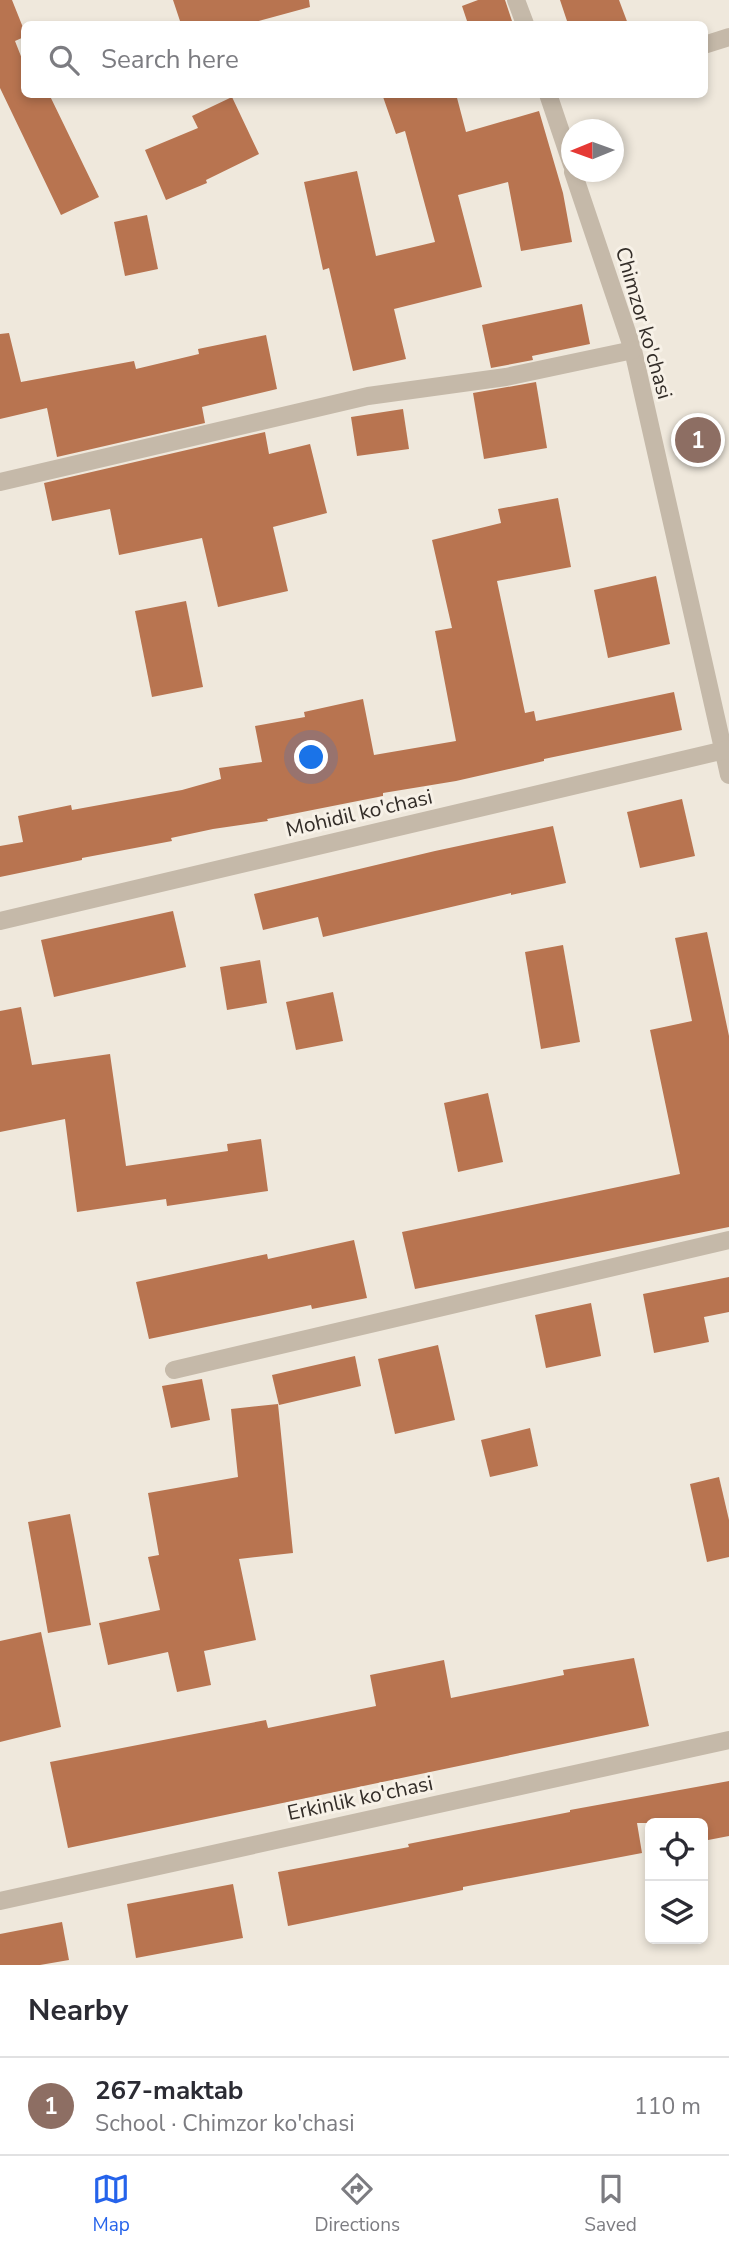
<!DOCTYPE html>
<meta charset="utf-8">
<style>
:root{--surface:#fff;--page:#f7f7f7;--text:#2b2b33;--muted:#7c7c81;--line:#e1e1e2;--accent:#2563eb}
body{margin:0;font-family:"Nunito Sans",sans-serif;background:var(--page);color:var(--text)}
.controls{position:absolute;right:21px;bottom:21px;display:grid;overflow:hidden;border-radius:10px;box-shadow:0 4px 10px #0003}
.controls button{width:63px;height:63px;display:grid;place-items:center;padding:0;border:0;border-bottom:2px solid var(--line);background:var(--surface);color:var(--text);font:35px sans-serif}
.compass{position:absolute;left:561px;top:119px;width:63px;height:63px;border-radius:50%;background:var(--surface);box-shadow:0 4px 10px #0003;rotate:269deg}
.you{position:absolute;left:312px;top:758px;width:24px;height:24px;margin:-18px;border:5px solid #fff;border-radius:50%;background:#1a73e8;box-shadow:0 0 0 10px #1a73e833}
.badge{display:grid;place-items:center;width:46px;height:46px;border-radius:50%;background:var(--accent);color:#fff;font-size:23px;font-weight:700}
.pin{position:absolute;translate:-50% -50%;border:4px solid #fff;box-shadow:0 2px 7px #0006}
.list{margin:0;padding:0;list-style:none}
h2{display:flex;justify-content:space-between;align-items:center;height:91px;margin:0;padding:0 28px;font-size:30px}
h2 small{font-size:23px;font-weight:400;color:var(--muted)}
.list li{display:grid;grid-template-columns:46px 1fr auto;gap:21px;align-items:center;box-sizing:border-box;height:98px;padding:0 28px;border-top:2px solid var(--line)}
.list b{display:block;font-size:26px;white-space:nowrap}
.list p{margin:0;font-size:23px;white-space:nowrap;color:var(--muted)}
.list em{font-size:23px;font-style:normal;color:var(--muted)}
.icon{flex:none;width:38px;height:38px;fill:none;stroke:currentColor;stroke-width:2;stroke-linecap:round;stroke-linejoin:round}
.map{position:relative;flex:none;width:729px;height:1965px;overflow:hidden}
.search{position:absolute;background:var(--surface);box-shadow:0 4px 10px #0003;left:21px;right:21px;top:21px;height:77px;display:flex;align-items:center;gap:18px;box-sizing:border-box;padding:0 24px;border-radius:10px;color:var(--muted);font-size:26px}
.sheet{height:189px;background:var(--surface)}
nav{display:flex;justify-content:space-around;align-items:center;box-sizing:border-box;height:98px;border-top:2px solid var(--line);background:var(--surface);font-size:19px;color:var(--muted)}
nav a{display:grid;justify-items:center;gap:4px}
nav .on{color:var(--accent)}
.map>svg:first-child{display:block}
.building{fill:#b87450}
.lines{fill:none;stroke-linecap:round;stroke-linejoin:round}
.minor{stroke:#c5b9a9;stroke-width:18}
.tertiary{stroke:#c5b9a9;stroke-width:18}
.labels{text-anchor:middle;stroke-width:6;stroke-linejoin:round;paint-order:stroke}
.street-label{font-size:21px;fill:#332d28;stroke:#f7f1e7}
</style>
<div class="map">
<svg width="729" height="1965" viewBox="0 0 729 1965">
<rect width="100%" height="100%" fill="#efe8dc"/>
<g class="building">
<path d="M0 0H12L24 30V37L15 41 24 64V94H49L99 197 61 215 0 88Z"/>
<path d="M173 0H309L310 7 248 24H181Z"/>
<path d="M478 0H505L513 24H468L462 6Z"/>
<path d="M560 0H619L628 24H568Z"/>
<path d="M382 94H456L466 132 539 111 563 193 572 242 521 251 508 182 458 195 482 287 394 309 406 359 353 371 329 268 323 270 304 182 357 171 376 256 435 242 405 131 396 134Z"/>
<path d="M232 97 259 154 206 180 207 183 166 200 145 150 198 128 192 116Z"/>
<path d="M147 215 158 269 125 276 114 222Z"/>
<path d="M582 304 590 344 532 356 533 360 491 368 482 325Z"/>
<path d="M9 333 21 382 134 361 136 369 199 354 198 349 266 335 277 389 202 407 205 423 57 457 47 408 0 419V334Z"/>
<path d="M536 382 547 448 484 459 473 393Z"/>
<path d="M403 409 409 449 357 456 351 417Z"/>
<path d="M265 432 269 454 310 444 327 513 273 527 288 591 218 607 202 538 119 555 110 509 52 521 44 483Z"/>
<path d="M558 498 571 567 497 581 525 713 534 711 536 721 674 692 682 730 544 759V761L456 781 383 793V796L267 819 268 821 213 829 171 838 172 841 82 858V860L0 877V846L23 842 18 816 71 805 72 810 182 790 221 779 219 768 262 762 255 726 305 717 304 712 363 699 374 755 456 741 435 631 452 628 432 540 501 523 498 509Z"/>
<path d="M656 576 670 644 608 658 594 590Z"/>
<path d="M186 601 203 687 152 697 135 611Z"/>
<path d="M682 799 695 856 640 868 627 812Z"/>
<path d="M553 826 566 883 511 895V893L323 937 318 917 263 930 254 894 435 851Z"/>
<path d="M173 911 186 967 54 997 41 940Z"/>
<path d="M707 932 729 1036V1227L415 1289 402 1232 680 1174 650 1030 692 1021 675 938Z"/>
<path d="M563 945 580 1042 541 1049 525 952Z"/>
<path d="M260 960 267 1003 227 1010 220 967Z"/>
<path d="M333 992 343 1041 296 1050 286 1002Z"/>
<path d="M21 1007 32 1065 110 1054 126 1166 228 1151 227 1144 261 1139 268 1191 167 1206 166 1199 77 1212 65 1119 0 1132V1011Z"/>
<path d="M488 1093 503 1162 458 1172 444 1103Z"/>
<path d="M354 1240 367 1298 312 1309 311 1305 149 1339 136 1282 267 1254 268 1259Z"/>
<path d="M729 1277V1312L704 1317 709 1342 654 1353 643 1294Z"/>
<path d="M591 1303 601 1356 546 1368 535 1315Z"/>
<path d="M438 1345 455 1420 395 1434 378 1359Z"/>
<path d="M355 1356 361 1386 279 1405 272 1375Z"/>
<path d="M202 1379 210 1420 171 1428 162 1386Z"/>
<path d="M278 1404 293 1553 239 1559 256 1640 204 1651 211 1685 177 1692 168 1652 108 1665 99 1623 160 1610 148 1557 159 1555 148 1493 238 1477 231 1409Z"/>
<path d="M530 1428 538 1466 490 1477 481 1440Z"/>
<path d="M719 1477 729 1520V1557L707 1562 690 1484Z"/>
<path d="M70 1514 91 1625 48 1633 28 1522Z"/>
<path d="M41 1632 61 1727 0 1742V1641Z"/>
<path d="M634 1658 649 1726 68 1848 50 1762 266 1720 268 1728 376 1706 370 1675 444 1660 451 1698 564 1675 563 1670Z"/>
<path d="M729 1781V1836L703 1841V1823H637L642 1853 463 1887V1890L288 1926 278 1872 409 1847 408 1844 570 1812V1810Z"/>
<path d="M233 1884 243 1938 136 1958 127 1904Z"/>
<path d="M62 1922 69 1960 40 1965H0V1934Z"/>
</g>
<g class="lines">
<g class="minor">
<path d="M516 0 525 24"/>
<path d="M704 45 729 37"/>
<path d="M548 94 572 165"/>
<path d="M573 172 633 350 729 775"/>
<path d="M0 482 368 396 506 377 633 350"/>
<path d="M174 1370 729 1240"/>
<path d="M0 1901 729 1740"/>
</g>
<path class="tertiary" d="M0 921 729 749"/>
</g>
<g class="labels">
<g class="street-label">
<text transform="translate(644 323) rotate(74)" y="7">Chimzor ko'chasi</text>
<text transform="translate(359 813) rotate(-13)" y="7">Mohidil ko'chasi</text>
<text transform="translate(360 1798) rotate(-12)" y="7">Erkinlik ko'chasi</text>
</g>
</g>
</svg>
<div class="controls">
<button><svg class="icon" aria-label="locate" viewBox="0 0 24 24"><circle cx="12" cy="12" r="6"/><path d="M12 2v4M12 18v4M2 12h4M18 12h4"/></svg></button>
<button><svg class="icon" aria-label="layers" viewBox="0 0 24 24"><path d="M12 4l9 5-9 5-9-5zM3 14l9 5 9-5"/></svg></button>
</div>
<svg class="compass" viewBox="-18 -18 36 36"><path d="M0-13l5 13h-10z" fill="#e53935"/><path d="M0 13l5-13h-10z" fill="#7c7c81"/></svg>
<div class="you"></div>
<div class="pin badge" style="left:698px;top:440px;background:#8d6e63">1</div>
<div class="search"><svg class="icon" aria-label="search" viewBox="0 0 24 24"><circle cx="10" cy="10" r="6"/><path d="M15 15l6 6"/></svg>Search here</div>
</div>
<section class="sheet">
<h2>Nearby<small></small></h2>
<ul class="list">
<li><span class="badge" style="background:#8d6e63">1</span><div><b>267-maktab</b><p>School · Chimzor ko'chasi</p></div><em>110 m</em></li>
</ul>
</section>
<nav>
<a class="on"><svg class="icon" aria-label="map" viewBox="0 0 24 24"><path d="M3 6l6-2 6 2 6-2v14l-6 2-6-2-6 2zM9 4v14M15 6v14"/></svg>Map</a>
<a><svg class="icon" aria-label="directions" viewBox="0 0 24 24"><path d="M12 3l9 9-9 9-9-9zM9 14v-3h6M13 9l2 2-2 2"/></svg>Directions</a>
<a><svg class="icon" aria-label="saved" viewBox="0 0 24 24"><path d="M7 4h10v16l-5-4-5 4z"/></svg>Saved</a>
</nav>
